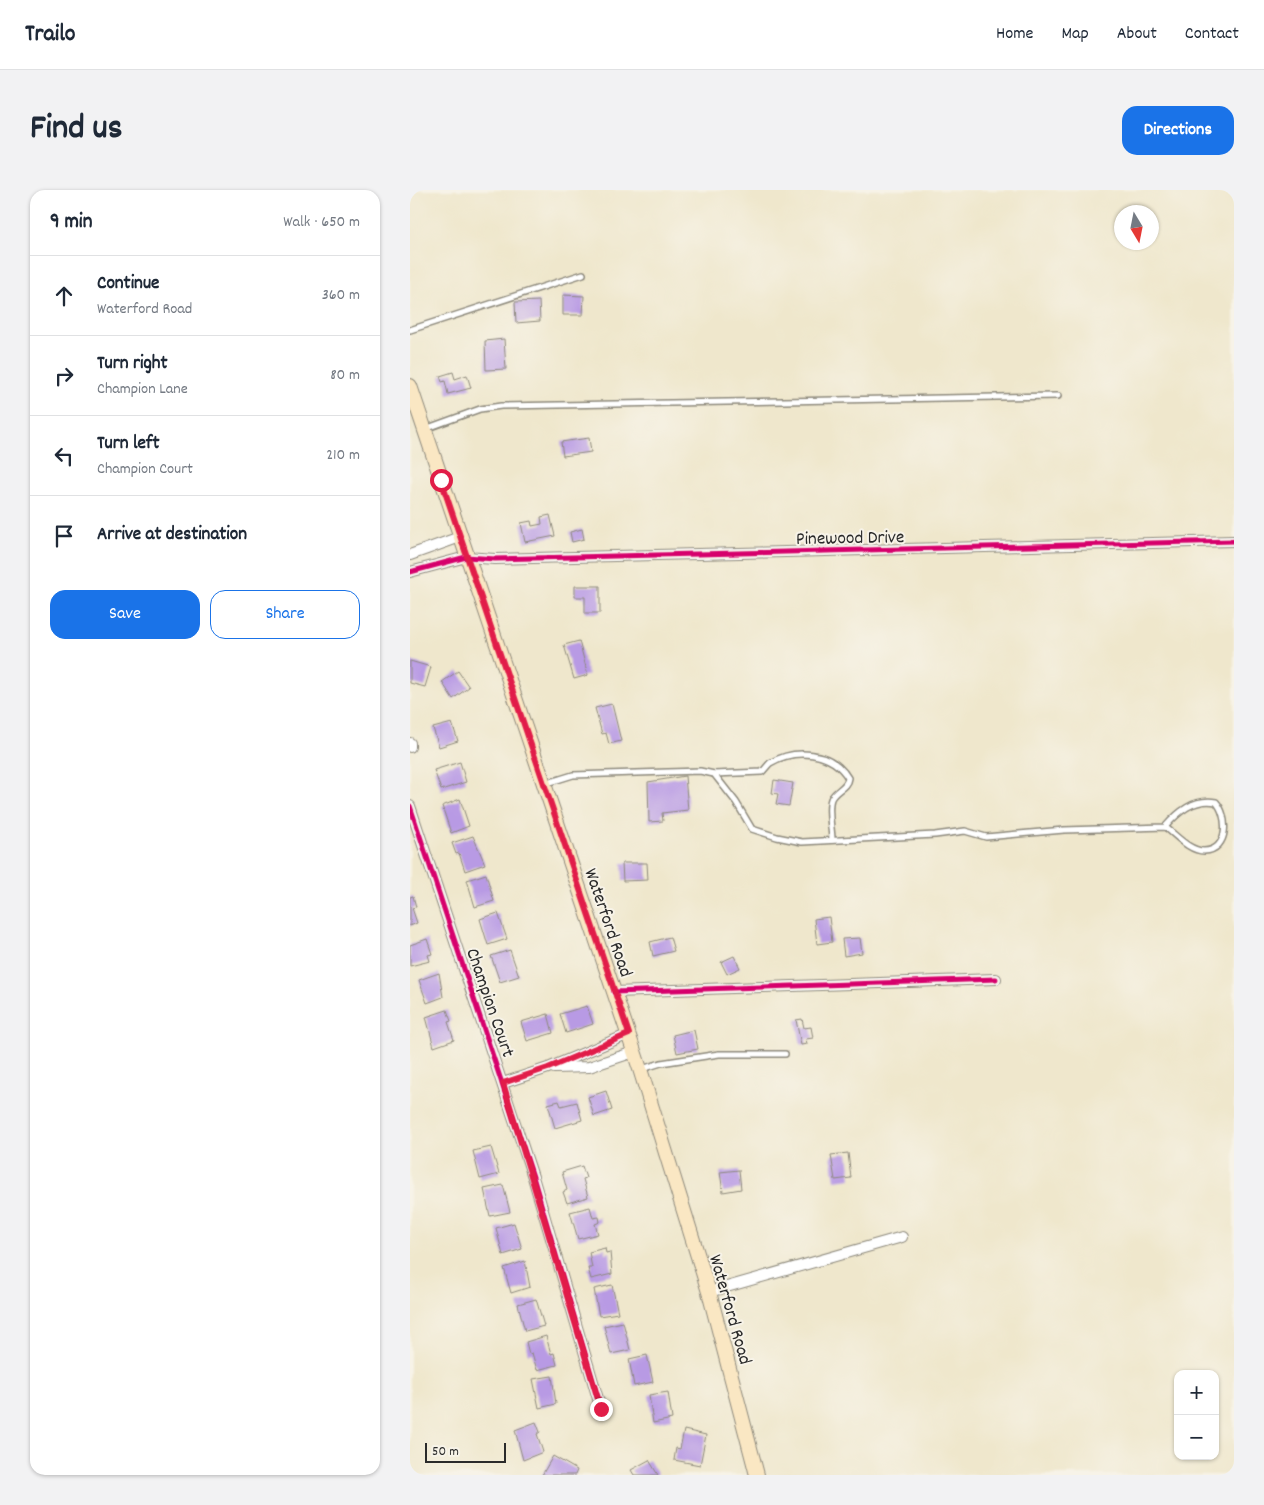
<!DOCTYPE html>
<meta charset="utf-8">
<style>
:root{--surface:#fff;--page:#f2f2f3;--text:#1f2937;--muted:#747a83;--line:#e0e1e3;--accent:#1a73e8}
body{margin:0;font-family:Dekko,sans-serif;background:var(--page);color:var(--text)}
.controls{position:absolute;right:15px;bottom:15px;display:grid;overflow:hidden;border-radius:10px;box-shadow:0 1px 4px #0004}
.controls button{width:45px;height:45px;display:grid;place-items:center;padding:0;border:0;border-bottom:1px solid var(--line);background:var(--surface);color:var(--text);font:25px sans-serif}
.compass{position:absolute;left:704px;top:15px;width:45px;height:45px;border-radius:50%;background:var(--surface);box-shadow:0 1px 4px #0004;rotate:170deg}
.scale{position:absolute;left:15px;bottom:12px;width:81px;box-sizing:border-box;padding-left:5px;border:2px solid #2b2b2b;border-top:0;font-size:14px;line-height:18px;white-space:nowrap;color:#2b2b2b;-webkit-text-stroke:4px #f7f3e8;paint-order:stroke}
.stop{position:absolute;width:15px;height:15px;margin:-11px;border:4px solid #e11d48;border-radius:50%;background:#fff}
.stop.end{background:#e11d48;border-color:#fff;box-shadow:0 1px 5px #0008}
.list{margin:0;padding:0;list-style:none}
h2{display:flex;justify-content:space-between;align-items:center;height:65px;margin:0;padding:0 20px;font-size:21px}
h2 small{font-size:16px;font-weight:400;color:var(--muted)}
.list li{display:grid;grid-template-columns:32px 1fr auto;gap:15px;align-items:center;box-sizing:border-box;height:80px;padding:0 20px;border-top:1px solid var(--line)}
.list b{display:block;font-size:19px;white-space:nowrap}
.list p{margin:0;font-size:16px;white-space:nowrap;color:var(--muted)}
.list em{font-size:16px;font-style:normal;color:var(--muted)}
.actions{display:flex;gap:10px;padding:15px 20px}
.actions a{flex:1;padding:11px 0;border:1px solid var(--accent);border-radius:15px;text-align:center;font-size:18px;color:var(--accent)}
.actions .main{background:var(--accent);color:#fff}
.icon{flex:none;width:28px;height:28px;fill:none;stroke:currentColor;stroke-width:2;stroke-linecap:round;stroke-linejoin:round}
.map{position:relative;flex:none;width:824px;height:1285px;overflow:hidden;border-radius:15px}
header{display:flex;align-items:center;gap:30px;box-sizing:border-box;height:70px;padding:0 25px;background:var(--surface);border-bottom:1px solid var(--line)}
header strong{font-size:24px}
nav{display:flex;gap:28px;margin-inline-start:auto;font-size:18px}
.intro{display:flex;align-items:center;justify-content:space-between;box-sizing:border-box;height:120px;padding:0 30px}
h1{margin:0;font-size:35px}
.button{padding:12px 22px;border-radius:15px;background:var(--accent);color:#fff;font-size:18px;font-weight:700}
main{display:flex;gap:30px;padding:0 30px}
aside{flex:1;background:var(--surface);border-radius:15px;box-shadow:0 1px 4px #0004}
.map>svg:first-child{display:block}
.building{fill:#b89ae4}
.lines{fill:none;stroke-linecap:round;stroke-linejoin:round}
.lane-casing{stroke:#8d897c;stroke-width:8}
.street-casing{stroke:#8d897c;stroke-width:12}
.secondary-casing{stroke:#8d897c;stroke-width:16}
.lane{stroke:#fff;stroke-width:5}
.street{stroke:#fff;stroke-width:10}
.secondary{stroke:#fae7c3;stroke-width:14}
.cycleway-casing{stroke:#f7f3e8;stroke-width:8}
.cycleway{stroke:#d6006c;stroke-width:5}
.route{stroke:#e11d48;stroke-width:6}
.labels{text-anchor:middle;stroke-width:4;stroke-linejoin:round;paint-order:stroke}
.street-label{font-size:19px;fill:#2b2b2b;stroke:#f7f3e8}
</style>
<header>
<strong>Trailo</strong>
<nav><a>Home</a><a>Map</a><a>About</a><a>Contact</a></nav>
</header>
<div class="intro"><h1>Find us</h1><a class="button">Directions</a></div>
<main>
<aside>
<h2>9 min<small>Walk · 650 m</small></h2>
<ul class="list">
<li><svg class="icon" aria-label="ahead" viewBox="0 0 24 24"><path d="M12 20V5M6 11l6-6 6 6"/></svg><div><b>Continue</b><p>Waterford Road</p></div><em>360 m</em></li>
<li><svg class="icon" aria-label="right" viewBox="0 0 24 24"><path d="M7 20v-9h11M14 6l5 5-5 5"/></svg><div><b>Turn right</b><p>Champion Lane</p></div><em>80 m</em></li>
<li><svg class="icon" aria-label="left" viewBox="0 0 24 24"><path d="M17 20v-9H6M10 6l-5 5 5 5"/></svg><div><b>Turn left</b><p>Champion Court</p></div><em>210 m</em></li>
<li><svg class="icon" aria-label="arrive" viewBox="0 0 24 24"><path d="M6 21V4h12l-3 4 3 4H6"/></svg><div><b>Arrive at destination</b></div></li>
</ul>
<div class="actions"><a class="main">Save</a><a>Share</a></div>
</aside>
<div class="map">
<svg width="824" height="1285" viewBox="0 0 824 1285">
<rect width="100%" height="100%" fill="#f7f3e8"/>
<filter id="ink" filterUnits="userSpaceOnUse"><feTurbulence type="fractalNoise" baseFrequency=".02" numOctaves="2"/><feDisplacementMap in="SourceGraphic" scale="10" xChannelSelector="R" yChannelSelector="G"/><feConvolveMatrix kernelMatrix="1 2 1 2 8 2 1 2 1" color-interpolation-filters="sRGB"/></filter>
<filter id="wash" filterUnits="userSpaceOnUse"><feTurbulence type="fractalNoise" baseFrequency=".0096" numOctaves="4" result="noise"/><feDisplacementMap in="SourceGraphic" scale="20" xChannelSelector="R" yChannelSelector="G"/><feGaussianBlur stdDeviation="1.12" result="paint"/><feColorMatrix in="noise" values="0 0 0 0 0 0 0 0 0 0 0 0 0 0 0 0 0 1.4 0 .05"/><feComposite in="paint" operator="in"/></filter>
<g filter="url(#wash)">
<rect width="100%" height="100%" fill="#efe7cc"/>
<g id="blocks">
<g class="building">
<path d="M153 105 174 106 173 125H153Z"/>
<path d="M129 111 130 131 106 133 105 112Z"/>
<path d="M94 149 96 179 76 180 75 151Z"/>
<path d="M43 182 45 189 57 185 61 198 38 204 35 191 32 192 30 186Z"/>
<path d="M179 248 181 262 153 266 151 252Z"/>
<path d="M140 325 145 346 115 352 111 333 121 331 122 336 132 334 131 327Z"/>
<path d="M172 339 174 349 162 352 160 342Z"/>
<path d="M165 396H190V423H175V407H165Z"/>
<path d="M169 451 178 485 164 489 154 455Z"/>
<path d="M0 471 21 477 15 497 0 493Z"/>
<path d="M48 481 59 497 43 509 32 492Z"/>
<path d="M202 514 211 551 199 554 196 543 192 544 185 518Z"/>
<path d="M42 533 48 551 29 557 23 538Z"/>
<path d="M50 572 56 592 31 600 24 580Z"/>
<path d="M275 586 278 620 252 623 253 631 239 632 238 592Z"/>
<path d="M364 590 383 593 379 616 366 614 368 604 362 603Z"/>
<path d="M50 609 59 636 41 643 32 616Z"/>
<path d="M63 646 75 674 55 681 49 663 46 664 42 653Z"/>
<path d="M212 673H237L238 690 213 691Z"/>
<path d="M76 684 84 711 65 717 57 690Z"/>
<path d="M3 706 6 717 2 718 7 733 0 736V707Z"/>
<path d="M88 723 97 749 78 755 70 729Z"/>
<path d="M419 727 422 752 407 754 404 729Z"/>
<path d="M260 747 264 761 243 766 240 752Z"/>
<path d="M450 748 452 763 434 766 432 749Z"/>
<path d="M17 749 22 764 18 765 20 771 0 776V755Z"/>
<path d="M100 760 109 786 90 792 81 766Z"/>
<path d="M324 766 330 778 317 784 311 772Z"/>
<path d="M29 783 33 807 17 813 9 790Z"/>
<path d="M177 816 183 834 156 843 150 824Z"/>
<path d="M37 820 41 831 38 832 44 850 24 857 16 827Z"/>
<path d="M138 824 143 843 117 851 111 832Z"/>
<path d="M392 829 394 838 401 837 403 848 396 849 397 854 391 855 386 830Z"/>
<path d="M284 840 288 859 267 863 263 845Z"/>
<path d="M196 901 202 920 184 926 178 907Z"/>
<path d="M149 911 151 916 167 912 172 930 145 938 138 914Z"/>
<path d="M81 957 89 984 70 989 63 961Z"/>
<path d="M438 963 441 988 425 990 421 965Z"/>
<path d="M172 976 176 988 173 989 178 1007 157 1013 153 1002 157 1000 152 982Z"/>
<path d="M329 980 331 999 313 1002 310 982Z"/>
<path d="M93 995 100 1022 80 1026 74 999Z"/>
<path d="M180 1017 183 1028 189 1027 190 1032 185 1034 188 1044 168 1049 160 1022Z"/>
<path d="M104 1033 112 1059 93 1065 86 1038Z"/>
<path d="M195 1058 196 1063 200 1062 202 1084 181 1089 178 1078H182L179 1062Z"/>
<path d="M115 1071 120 1097 101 1103 94 1078Z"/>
<path d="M202 1095 208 1123 189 1126 184 1099Z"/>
<path d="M126 1109 134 1136 115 1141 108 1114Z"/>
<path d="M213 1132 220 1160 201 1164 194 1136Z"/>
<path d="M136 1146 141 1164 144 1163 147 1175 127 1180 122 1163 119 1164 116 1152Z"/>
<path d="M237 1165 243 1192 224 1196 219 1169Z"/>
<path d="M142 1186 146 1214 129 1218 123 1189Z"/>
<path d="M258 1202 262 1229 243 1233 239 1205Z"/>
<path d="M126 1232 130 1242 127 1244 133 1262 113 1270 105 1240Z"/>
<path d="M274 1240 296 1245 290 1275 264 1270 266 1258 270 1259Z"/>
<path d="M143 1266 167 1280 165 1285H132Z"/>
<path d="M239 1270 248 1285H224L221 1280Z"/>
</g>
</g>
</g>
<g filter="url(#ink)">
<use href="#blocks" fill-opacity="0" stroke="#8d897c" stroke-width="1"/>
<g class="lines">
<g class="lane-casing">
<g id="lane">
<path d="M0 140 173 84"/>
<path d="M15 239 70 219 91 216 648 206"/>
<path d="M304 584 352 582C355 579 357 576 360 573 385 558 422 561 438 588 437 598 425 600 421 609 417 620 422 638 422 650"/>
<path d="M134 594 163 585 290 581 304 584 326 612 342 639 367 647 392 652 525 645 555 641 576 647 654 640 755 637C766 645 779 661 794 661 820 660 818 625 806 612 784 608 768 622 755 637"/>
<path d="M232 879 251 873 309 864H375"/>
</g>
</g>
<g class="street-casing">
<g id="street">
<path d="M0 365 50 347"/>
<path d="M0 382 56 367 85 369 824 351"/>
<path d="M0 553V557"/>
<path d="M0 616 123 987 191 1219"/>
<path d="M204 802 586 789"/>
<path d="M144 878 179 877 224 862"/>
<path d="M93 893 138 878 219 844"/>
<path d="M299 1102 492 1047"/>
</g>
</g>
<g class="secondary-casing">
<path id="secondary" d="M0 196 230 879 299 1102 347 1285"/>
</g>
<use href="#lane" class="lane"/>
<use href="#street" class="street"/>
<use href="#secondary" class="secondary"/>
<g class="cycleway-casing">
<g id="cycleway">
<path d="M0 382 56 367 85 369 824 351"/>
<path d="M0 616 123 987 191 1219"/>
<path d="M204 802 586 789"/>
</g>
</g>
<use href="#cycleway" class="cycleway"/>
</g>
</g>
<g class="lines" filter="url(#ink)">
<path class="route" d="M31 290 219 844 138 878 93 893 191 1219"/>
</g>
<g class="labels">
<g class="street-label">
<text transform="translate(440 346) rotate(-1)" y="7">Pinewood Drive</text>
<text transform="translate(200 732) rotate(71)" y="7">Waterford Road</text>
<text transform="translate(82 812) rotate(71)" y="7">Champion Court</text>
<text transform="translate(322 1119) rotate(74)" y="7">Waterford Road</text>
</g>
</g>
</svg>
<div class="controls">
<button>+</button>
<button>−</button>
</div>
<svg class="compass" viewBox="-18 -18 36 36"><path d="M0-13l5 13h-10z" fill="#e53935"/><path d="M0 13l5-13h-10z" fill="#747a83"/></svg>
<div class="scale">50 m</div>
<div class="stop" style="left:31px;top:290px"></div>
<div class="stop end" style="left:191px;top:1219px"></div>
</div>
</main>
